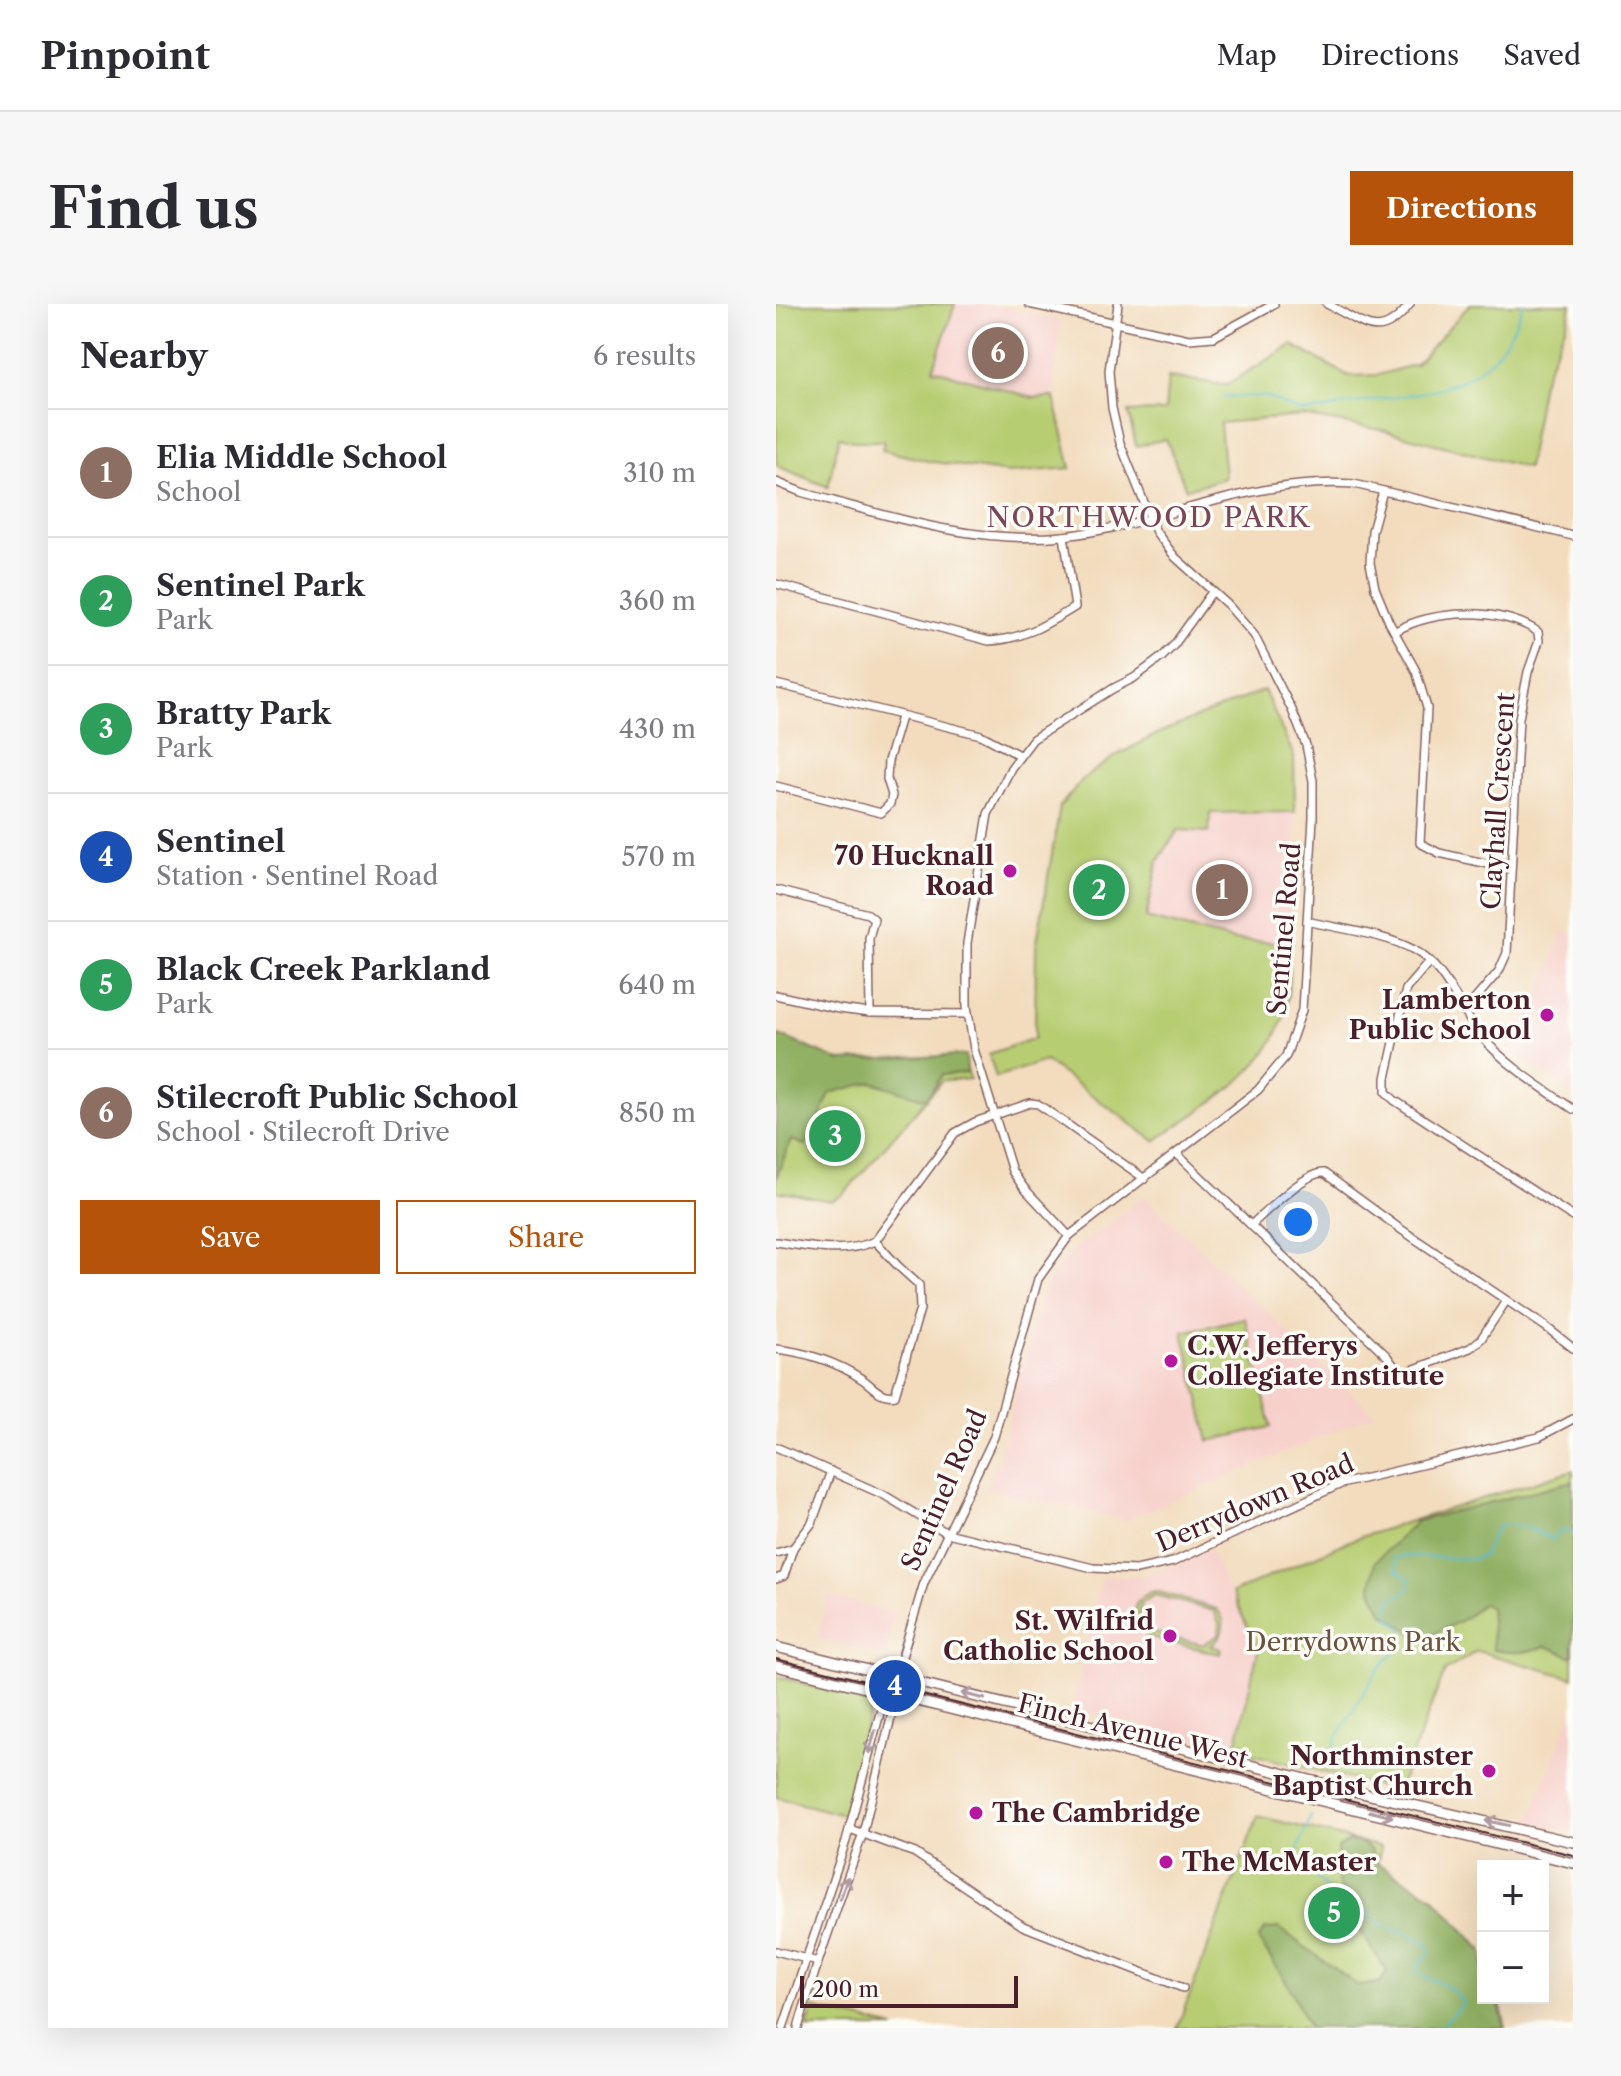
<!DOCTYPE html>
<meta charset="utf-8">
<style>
:root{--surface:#fff;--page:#f7f7f7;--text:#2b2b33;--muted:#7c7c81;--line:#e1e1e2;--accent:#b45309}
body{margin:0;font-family:"Libre Caslon Text",serif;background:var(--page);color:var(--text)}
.controls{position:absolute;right:24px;bottom:24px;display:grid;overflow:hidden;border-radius:0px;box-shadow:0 8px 32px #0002}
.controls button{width:72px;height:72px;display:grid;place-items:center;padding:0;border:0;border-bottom:2px solid var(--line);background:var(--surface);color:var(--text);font:40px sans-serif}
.scale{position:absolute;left:24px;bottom:20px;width:218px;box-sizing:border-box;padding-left:8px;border:4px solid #4a1f2b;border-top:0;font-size:22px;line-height:28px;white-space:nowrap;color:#4a1f2b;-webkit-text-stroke:6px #fdfcf7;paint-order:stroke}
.you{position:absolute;left:522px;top:918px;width:28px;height:28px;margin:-20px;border:6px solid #fff;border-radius:50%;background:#1a73e8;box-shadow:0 0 0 12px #1a73e833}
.badge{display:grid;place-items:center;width:52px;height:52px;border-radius:50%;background:var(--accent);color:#fff;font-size:26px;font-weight:700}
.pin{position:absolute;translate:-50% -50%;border:4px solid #fff;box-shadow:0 2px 8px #0006}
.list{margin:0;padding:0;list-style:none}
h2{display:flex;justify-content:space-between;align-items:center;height:104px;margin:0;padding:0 32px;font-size:34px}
h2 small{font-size:26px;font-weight:400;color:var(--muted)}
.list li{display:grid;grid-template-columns:52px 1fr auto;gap:24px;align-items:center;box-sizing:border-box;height:128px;padding:0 32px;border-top:2px solid var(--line)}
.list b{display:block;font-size:30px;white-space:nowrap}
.list p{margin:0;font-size:26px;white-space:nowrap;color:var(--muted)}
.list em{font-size:26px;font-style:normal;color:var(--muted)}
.actions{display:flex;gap:16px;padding:24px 32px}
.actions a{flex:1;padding:18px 0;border:2px solid var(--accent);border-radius:0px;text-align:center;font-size:28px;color:var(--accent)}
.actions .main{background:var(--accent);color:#fff}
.map{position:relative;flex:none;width:797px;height:1724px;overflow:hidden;border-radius:0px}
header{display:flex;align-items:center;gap:48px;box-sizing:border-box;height:112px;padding:0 40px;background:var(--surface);border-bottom:2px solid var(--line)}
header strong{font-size:38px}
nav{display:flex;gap:44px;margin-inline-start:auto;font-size:28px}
.intro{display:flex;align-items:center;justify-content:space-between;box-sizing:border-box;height:192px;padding:0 48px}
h1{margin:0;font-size:56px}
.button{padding:20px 36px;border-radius:0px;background:var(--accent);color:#fff;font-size:28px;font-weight:700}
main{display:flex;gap:48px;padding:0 48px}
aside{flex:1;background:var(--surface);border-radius:0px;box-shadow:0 8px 32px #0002}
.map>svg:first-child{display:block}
.built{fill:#f7d0cb}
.green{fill:#b7cd72;stroke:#80764e;stroke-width:2;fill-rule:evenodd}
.forest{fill:#91b064;stroke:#6e6848;stroke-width:2}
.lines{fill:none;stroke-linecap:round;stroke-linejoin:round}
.stream{stroke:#4db9c7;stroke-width:2}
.minor-casing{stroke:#85615e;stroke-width:10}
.major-casing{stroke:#85615e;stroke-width:12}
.minor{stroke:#fff;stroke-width:7}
.major{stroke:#fff;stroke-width:9}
.tram{stroke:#4a1f2b;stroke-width:2}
.oneway{stroke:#ae9aa0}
.poi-dot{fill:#b5179e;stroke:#fdfcf7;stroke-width:3}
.labels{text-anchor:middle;stroke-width:7;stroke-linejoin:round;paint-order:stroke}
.street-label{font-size:26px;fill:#4a1f2b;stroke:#fdfcf7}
.poi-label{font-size:26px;font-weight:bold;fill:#4a1f2b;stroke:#fdfcf7;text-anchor:end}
.park-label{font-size:26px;fill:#6b5340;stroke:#fdfcf7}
.neighbourhood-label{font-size:28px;letter-spacing:2px;fill:#7b4658;stroke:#fdfcf7}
</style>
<header>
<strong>Pinpoint</strong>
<nav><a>Map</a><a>Directions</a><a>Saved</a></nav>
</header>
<div class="intro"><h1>Find us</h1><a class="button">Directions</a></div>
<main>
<aside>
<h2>Nearby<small>6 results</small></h2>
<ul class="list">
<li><span class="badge" style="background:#8d6e63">1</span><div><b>Elia Middle School</b><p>School</p></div><em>310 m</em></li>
<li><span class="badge" style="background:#2e9e5b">2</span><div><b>Sentinel Park</b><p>Park</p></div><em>360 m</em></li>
<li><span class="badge" style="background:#2e9e5b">3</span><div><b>Bratty Park</b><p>Park</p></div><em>430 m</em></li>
<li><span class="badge" style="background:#1a4fb4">4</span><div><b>Sentinel</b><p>Station · Sentinel Road</p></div><em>570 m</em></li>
<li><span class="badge" style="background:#2e9e5b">5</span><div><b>Black Creek Parkland</b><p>Park</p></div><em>640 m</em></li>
<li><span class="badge" style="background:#8d6e63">6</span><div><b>Stilecroft Public School</b><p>School · Stilecroft Drive</p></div><em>850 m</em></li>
</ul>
<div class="actions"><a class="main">Save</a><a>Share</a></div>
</aside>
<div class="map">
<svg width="797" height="1724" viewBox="0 0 797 1724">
<rect width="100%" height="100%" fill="#fdfcf7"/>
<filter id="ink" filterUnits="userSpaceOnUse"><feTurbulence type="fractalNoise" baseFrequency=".0125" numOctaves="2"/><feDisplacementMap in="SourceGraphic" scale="16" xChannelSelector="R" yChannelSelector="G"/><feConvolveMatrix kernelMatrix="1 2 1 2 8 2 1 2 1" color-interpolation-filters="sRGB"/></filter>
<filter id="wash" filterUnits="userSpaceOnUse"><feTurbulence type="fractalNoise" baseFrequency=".006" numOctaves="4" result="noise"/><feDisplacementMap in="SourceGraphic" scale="32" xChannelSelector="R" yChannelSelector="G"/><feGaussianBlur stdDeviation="1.8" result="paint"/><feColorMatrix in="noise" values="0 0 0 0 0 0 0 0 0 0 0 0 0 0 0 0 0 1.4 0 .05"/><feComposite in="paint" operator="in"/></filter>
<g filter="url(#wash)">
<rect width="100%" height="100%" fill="#f2dcbd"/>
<g class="built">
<path d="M179 0H216L284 17 278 93 258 94 157 65Z"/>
<path d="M519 508 513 639 458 636 370 615 382 557 402 526 434 509Z"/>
<path d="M787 627 797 630V790L724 738 767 684Z"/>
<path d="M368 892 598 1110 350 1216 210 1185 228 1138 261 1005 274 971 301 944Z"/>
<path d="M433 1245 482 1347 459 1446 297 1405 326 1272H365L400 1261Z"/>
<path d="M52 1292 119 1309 108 1352 41 1335Z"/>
<path d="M797 1405V1528L754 1517Z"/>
</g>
<g class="green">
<path d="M0 0H179L157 65 258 94 278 93 295 164 232 169 152 157 106 146 108 137H78L63 133 52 183 4 163 0 160Z"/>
<path d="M694 0H795L792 16 766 78 751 164 606 126 526 112 444 119 449 174 410 185 390 135 360 142 352 108 389 107 392 73 450 81 516 41 573 72 602 71 640 60Z"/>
<path d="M488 386 518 452 519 508 434 509 433 528 402 526 382 557 370 614 458 636 513 639C513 664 515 690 507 714 489 772 425 804 379 837L269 757 220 773 213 750 259 734 260 644 284 502 307 475 341 451 385 428Z"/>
<path d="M0 745 56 759 189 757 194 775 166 777 67 891 55 897 0 887Z"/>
<path d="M469 1014 495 1123 433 1137 407 1028Z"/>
<path d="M797 1166V1374L701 1347 669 1367 622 1487 459 1446 482 1347 456 1289 578 1235Z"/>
<path d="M379 1287 441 1305C452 1319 448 1331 435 1342L445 1345 444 1350 371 1332C350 1317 355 1294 379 1287ZM379 1291 438 1307 444 1322 442 1331 427 1341 371 1327 364 1321 363 1308 366 1299Z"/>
<path d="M0 1372 88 1396 93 1401 94 1409 67 1511 0 1493Z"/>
<path d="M482 1512 605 1543 601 1559 656 1592 707 1647V1694H723L730 1724H401Z"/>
<path d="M37 1704 119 1724H31Z"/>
</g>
<g class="forest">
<path d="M3 731 64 757 190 751 191 769 166 771 150 795 96 778 54 789 37 831 29 841 15 836 0 875V736Z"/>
<path d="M797 1177V1353L770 1342C750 1349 737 1350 717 1346L714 1304 707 1299 688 1315 650 1334 638 1330 606 1308 595 1283 599 1258 641 1217Z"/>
<path d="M572 1537 583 1538 594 1545 601 1559 656 1592 707 1647V1694H721L729 1724H533L513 1682 482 1635 489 1625 503 1624 582 1682 604 1679 611 1667 583 1625 574 1600 563 1580 559 1568 562 1544Z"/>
</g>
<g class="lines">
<g class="stream">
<path d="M447 93C461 93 477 91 490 93 502 95 512 106 524 107 543 110 561 101 579 99 656 87 719 88 747 0"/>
<path d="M553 1464 561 1433 603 1364 625 1343 628 1331 624 1322 614 1314 613 1297 633 1285 634 1276 620 1266 619 1254 627 1252 698 1255 708 1251 716 1231 726 1220 750 1223 776 1235 786 1225 796 1227 797 1231"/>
<path d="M535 1512 519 1552 527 1565 544 1577 558 1594 571 1604 595 1610C609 1627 610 1622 629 1628 636 1631 645 1637 652 1641L654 1648 643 1659 641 1668C658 1679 677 1680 687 1699L664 1724"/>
</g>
</g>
</g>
<g filter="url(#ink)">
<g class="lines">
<g class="minor-casing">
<g id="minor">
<path d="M253 0 413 35 438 33 498 0"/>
<path d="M551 0C589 19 603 40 634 0"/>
<path d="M0 178 25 188C109 211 198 241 287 232 388 221 471 173 578 180L797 232"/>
<path d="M607 187 596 227 594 259 599 284 613 318 640 367 651 404 644 539 663 549 735 565"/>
<path d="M0 280 213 337C248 335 271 320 299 303L288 232"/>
<path d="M620 327C656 305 727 303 762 328L763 337 752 368 743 414 731 649 723 667 688 708"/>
<path d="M0 380 205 431 243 451"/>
<path d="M0 482 105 509 114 500 116 491 111 475 112 457 125 413"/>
<path d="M0 586 92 610 98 615 93 634 94 709"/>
<path d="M531 617C564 625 609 630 638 646 671 664 683 706 706 733 731 762 765 783 797 805"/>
<path d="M653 658 630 685 610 774V788L618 796 797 913"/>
<path d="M0 691 63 705 94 709 192 710"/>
<path d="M401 850 611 1052C617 1061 620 1066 631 1068L694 1044 705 1035 730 997"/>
<path d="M475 921C490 908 530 867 548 869L623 924 770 1023 797 1044"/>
<path d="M293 932 248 884 236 867 198 745 191 702V639L212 510 235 464 257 435 338 384 358 374 386 353 398 341 436 288"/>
<path d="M0 938C34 943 67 951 99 937L179 829 199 818 254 799 262 800 369 875"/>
<path d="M0 1045C29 1048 61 1058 86 1075 97 1082 104 1094 119 1091L144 1005 143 981 122 962 99 937"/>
<path d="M0 1143 108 1191 171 1229 317 1264 360 1266 397 1258 565 1180 763 1133 797 1115"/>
<path d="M0 1249 17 1244"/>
<path d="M0 1275 8 1272 17 1244 36 1219 55 1167"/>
<path d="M74 1525 139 1549 247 1622 407 1684"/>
<path d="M0 1647 42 1658"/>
<path d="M7 1724 70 1537 109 1390 116 1371 122 1366 148 1279 218 1133 262 975 293 932 482 786 510 752 526 706 537 514V477L530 441 516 406 478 331 452 301 399 253 380 228 344 139 336 104 333 67 342 0"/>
<path d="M22 1724 42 1658 87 1529 125 1372"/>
</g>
</g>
<g class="major-casing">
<g id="major">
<path d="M0 1343 594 1491 797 1538"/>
<path d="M0 1362 797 1559"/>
</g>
</g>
<use href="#minor" class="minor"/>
<use href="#major" class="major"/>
<path class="tram" d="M0 1355 797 1551"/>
</g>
<defs><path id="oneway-shaft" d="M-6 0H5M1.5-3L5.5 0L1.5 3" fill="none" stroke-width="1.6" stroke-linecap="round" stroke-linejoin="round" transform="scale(2)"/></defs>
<g class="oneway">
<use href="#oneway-shaft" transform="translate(197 1392) rotate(-166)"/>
<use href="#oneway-shaft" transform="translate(96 1438) rotate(105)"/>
<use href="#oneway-shaft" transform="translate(605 1510) rotate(14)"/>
<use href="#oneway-shaft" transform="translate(721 1519) rotate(-168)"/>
<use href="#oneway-shaft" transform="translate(68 1584) rotate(-70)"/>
</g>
</g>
<g class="poi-dot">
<circle cx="234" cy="567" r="8"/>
<circle cx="771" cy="711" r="8"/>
<circle cx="395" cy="1057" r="8"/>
<circle cx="394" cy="1332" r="8"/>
<circle cx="713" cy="1467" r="8"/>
<circle cx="200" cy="1509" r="8"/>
<circle cx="390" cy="1558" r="8"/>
</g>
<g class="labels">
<g class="street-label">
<text transform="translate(722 497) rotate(-86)" y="9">Clayhall Crescent</text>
<text transform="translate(508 625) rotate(-85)" y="9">Sentinel Road</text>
<text transform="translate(168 1186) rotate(-66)" y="9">Sentinel Road</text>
<text transform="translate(479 1199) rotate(-23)" y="9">Derrydown Road</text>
<text transform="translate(357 1427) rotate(14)" y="9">Finch Avenue West</text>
</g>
<g class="poi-label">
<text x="218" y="561">70 Hucknall<tspan x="218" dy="30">Road</tspan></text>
<text x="755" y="705">Lamberton<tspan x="755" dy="30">Public School</tspan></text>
<text x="411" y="1051" text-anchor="start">C.W. Jefferys<tspan x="411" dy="30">Collegiate Institute</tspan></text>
<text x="378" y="1326">St. Wilfrid<tspan x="378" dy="30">Catholic School</tspan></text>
<text x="697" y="1461">Northminster<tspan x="697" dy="30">Baptist Church</tspan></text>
<text x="216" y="1518" text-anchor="start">The Cambridge</text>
<text x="406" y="1567" text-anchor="start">The McMaster</text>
</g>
<g class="park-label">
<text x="577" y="1347">Derrydowns Park</text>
</g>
<g class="neighbourhood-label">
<text x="373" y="223">NORTHWOOD PARK</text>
</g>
</g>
</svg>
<div class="controls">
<button>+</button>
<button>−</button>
</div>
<div class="scale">200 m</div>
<div class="you"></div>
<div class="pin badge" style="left:446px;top:586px;background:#8d6e63">1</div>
<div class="pin badge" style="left:323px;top:586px;background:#2e9e5b">2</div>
<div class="pin badge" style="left:59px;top:832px;background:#2e9e5b">3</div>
<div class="pin badge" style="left:119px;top:1382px;background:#1a4fb4">4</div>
<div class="pin badge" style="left:558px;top:1609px;background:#2e9e5b">5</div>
<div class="pin badge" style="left:222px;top:49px;background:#8d6e63">6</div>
</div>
</main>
